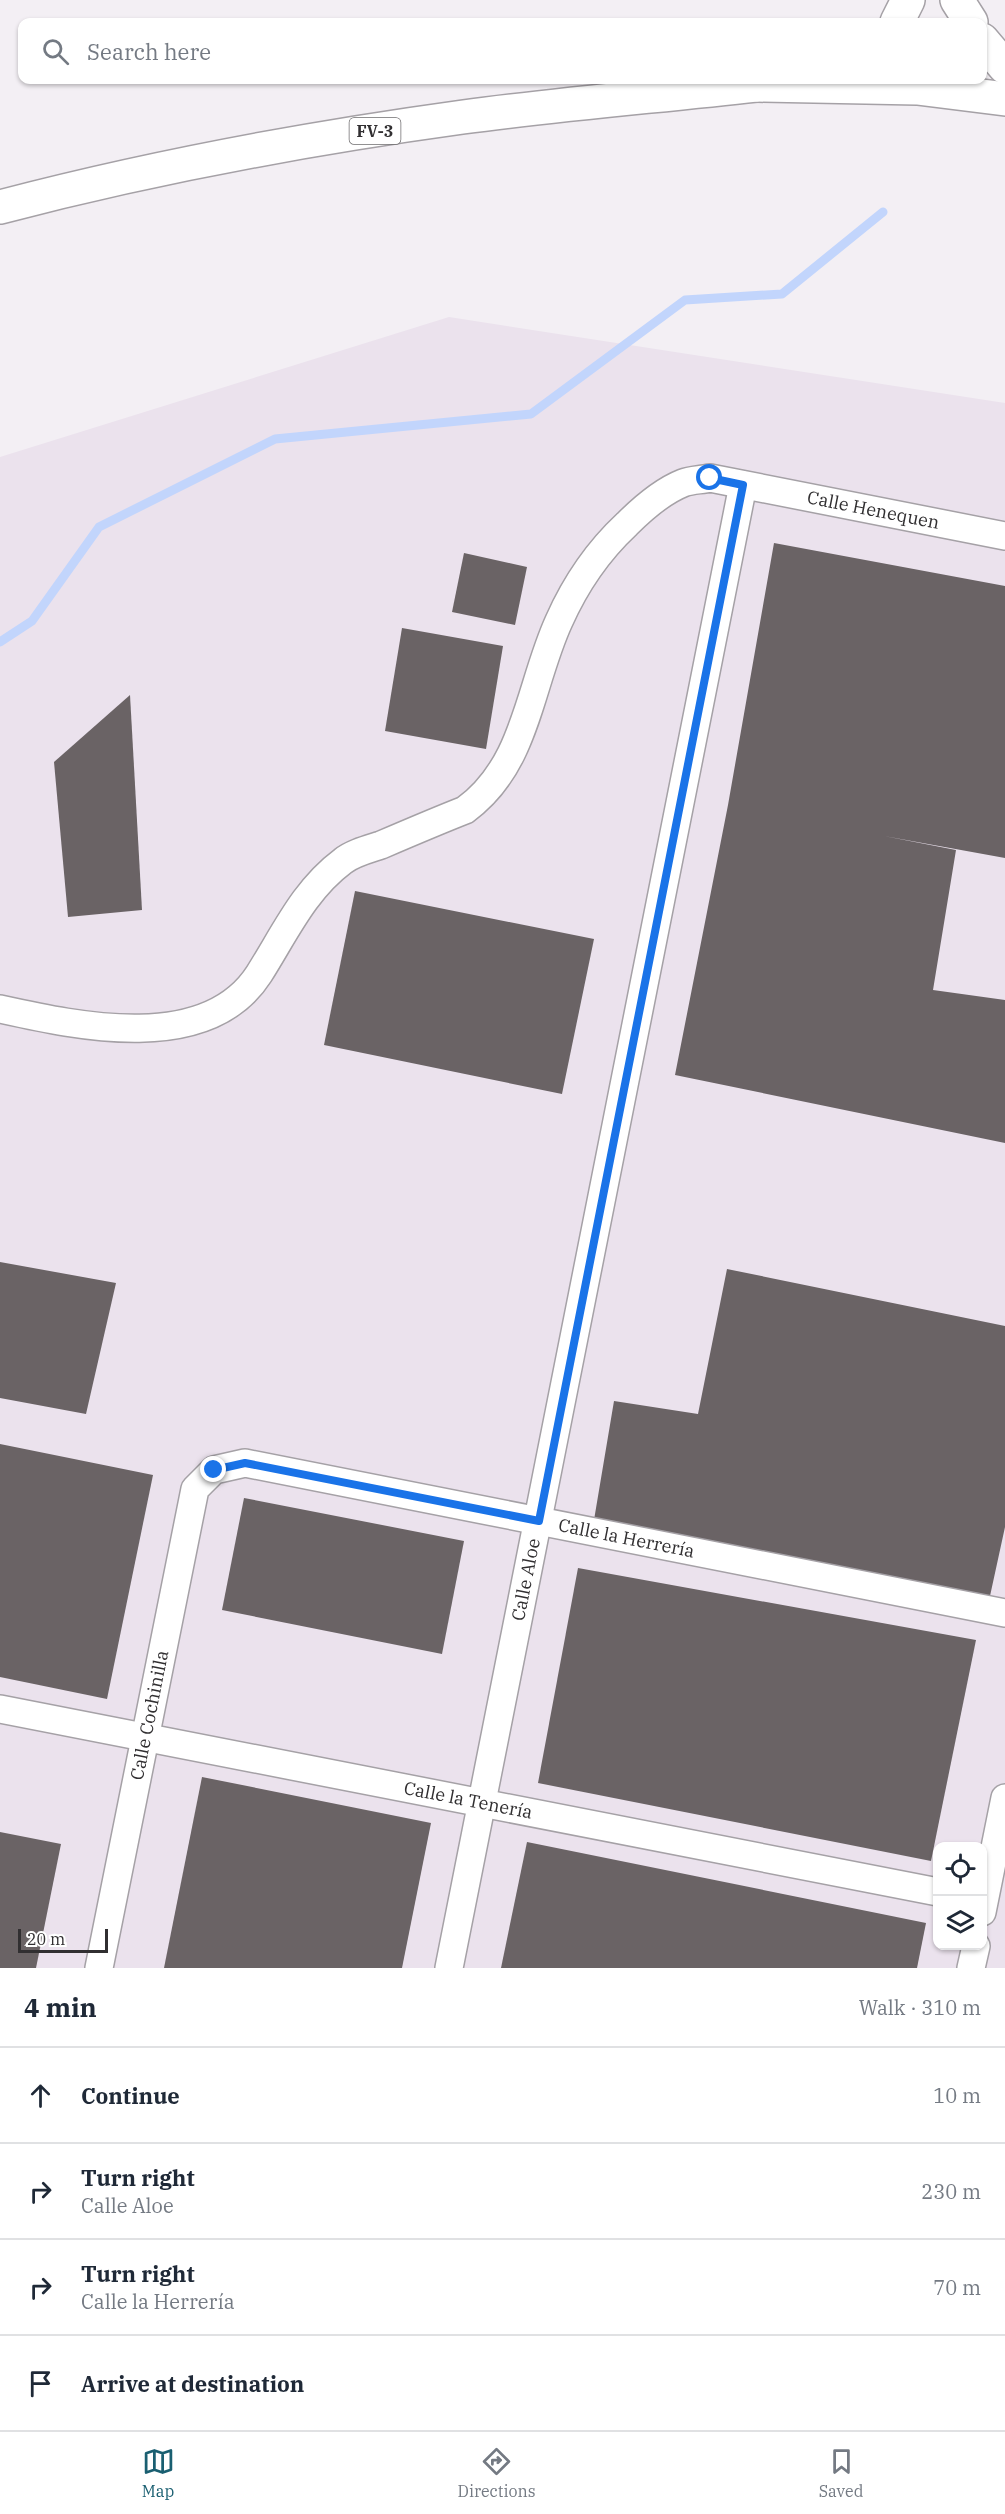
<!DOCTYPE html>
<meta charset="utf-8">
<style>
:root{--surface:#fff;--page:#f2f2f3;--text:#1f2937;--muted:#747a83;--line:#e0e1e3;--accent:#1a5f71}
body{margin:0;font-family:"IBM Plex Serif",serif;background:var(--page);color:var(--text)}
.controls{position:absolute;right:18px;bottom:18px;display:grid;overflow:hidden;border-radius:12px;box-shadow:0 2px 4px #0004}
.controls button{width:54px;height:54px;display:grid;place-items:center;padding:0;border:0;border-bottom:2px solid var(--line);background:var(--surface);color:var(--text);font:30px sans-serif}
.scale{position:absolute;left:18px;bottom:15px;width:90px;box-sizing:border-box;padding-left:6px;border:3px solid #312f31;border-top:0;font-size:16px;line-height:21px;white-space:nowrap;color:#312f31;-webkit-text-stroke:4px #fff;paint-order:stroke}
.stop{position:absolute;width:18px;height:18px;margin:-14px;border:4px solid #1a73e8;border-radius:50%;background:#fff}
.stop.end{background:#1a73e8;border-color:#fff;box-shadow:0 2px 6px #0008}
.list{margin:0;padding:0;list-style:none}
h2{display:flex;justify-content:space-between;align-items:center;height:78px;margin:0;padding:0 24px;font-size:26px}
h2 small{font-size:20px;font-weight:400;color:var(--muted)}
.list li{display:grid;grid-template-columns:39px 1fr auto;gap:18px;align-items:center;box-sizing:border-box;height:96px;padding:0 24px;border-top:2px solid var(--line)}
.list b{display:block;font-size:22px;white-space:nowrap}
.list p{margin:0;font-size:20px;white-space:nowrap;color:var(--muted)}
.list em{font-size:20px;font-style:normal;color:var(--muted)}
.icon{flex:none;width:33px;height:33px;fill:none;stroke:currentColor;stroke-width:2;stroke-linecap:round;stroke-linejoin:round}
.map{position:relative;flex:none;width:1005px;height:1968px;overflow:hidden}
.search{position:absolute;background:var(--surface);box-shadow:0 2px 4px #0004;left:18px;right:18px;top:18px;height:66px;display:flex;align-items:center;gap:15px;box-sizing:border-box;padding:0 21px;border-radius:12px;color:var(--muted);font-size:22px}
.sheet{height:462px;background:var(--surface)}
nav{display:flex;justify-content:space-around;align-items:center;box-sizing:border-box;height:84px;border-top:2px solid var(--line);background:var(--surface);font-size:16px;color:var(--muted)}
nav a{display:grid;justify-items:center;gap:3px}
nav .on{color:var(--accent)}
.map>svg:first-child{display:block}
.built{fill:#ebe2ed;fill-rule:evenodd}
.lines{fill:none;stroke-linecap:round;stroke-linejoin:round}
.stream{stroke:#c2d5fc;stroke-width:9}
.building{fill:#6a6365}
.street-casing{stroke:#a5a1a6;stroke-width:30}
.primary-casing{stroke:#a5a1a6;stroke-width:36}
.highway-casing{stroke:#a5a1a6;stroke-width:36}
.street{stroke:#fff;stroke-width:27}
.primary{stroke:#fff;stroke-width:33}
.highway{stroke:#fff;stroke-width:33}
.route{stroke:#1a73e8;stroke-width:8}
.labels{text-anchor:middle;stroke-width:6;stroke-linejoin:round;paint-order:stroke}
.shield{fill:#fff;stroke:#6f6d6f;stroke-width:1.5}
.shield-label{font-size:16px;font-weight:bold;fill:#312f31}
.street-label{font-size:18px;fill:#312f31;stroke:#fff}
</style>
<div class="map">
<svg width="1005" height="1968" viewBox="0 0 1005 1968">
<rect width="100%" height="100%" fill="#f3eff4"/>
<path class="built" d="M449 317 1005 403V1968H0V457ZM938 1846H982V1946H938Z"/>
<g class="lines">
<path class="stream" d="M0 642 32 621 99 527 275 439 531 414 685 300 782 294 883 212"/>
</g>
<g class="building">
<path d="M774 543 1005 586V858L884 836 956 850 933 990 1005 1000V1143L675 1075 728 805Z"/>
<path d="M464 553 527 567 515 625 452 612Z"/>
<path d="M402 628 503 646 486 749 385 731Z"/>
<path d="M130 695 142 910 68 917 54 762Z"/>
<path d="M355 891 594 939 562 1094 324 1045Z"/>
<path d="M0 1262 116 1283 86 1414 0 1398Z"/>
<path d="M727 1269 1005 1326V1527L990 1596 594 1520 614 1401 698 1414Z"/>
<path d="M0 1444 153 1475 107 1699 0 1677Z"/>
<path d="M244 1498 464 1541 442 1654 222 1610Z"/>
<path d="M578 1568 976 1640 931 1861 538 1783Z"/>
<path d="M202 1777 431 1823 402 1968H164Z"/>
<path d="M0 1832 61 1844 36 1968H0Z"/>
<path d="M527 1842 926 1923 917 1968H501Z"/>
</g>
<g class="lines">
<g class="street-casing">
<g id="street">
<path id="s1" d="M0 1009C77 1026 207 1055 259 974 285 933 304 890 343 861 353 853 369 849 381 845 409 833 437 821 465 810 527 765 529 686 559 621 575 585 598 551 627 524 642 509 663 491 683 483 691 480 701 480 710 478L1005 536"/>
<path id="s2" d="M0 1709 938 1892"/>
<path d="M982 1912 1005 1798"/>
<path id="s3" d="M99 1968 195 1489 214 1470 245 1463 1005 1613"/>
<path id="s4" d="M449 1968 743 485"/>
<path d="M971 1968 976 1946"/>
</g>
</g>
<g class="primary-casing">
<g id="primary">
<path d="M957 0 971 22"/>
<path d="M982 40 1005 67"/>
</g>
</g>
<g class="highway-casing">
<g id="highway">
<path d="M897 22 908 0"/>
<path d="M757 85 917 88 1005 99"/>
<path d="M0 207C149 168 310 138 463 117 560 104 658 96 756 85L779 80"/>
</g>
</g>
<use href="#street" class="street"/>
<use href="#primary" class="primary"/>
<use href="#highway" class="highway"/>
</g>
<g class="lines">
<path class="route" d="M214 1470 245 1463 539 1521 743 485 710 478"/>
</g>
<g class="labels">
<rect class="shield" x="349.5" y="118" width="51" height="26" rx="4.5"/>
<g class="shield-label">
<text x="375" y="137">FV-3</text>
</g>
<g class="street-label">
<text dy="6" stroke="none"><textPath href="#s1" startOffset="1150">Calle Henequen</textPath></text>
<text dy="6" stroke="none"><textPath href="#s3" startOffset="936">Calle la Herrería</textPath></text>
<text dy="6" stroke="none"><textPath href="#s4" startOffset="396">Calle Aloe</textPath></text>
<text dy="6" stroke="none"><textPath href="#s3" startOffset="258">Calle Cochinilla</textPath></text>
<text dy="6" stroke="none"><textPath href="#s2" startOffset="477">Calle la Tenería</textPath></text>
</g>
</g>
</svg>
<div class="controls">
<button><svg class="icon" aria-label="locate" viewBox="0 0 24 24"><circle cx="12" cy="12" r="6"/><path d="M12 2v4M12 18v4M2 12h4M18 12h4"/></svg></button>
<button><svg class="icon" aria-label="layers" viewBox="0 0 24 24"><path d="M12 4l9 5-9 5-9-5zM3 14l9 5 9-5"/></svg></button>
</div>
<div class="scale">20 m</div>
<div class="stop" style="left:710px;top:478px"></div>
<div class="stop end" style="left:214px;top:1470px"></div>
<div class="search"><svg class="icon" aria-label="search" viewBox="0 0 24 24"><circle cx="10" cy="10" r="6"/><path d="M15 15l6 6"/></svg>Search here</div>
</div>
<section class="sheet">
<h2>4 min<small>Walk · 310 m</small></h2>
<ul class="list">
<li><svg class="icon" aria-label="ahead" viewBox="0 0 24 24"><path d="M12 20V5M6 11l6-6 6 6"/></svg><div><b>Continue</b></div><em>10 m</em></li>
<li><svg class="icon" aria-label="right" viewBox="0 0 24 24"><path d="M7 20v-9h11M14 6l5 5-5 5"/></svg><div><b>Turn right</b><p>Calle Aloe</p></div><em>230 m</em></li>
<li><svg class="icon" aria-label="right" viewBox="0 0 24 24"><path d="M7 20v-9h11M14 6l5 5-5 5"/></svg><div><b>Turn right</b><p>Calle la Herrería</p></div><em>70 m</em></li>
<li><svg class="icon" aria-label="arrive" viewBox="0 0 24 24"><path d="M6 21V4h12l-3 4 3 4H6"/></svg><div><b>Arrive at destination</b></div></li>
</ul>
</section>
<nav>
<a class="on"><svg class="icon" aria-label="map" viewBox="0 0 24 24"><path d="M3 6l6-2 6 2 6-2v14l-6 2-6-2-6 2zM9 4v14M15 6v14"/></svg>Map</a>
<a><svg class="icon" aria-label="directions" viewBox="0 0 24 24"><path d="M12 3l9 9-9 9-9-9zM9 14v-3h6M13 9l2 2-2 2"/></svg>Directions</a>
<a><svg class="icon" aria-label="saved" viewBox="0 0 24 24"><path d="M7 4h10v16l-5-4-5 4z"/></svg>Saved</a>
</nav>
